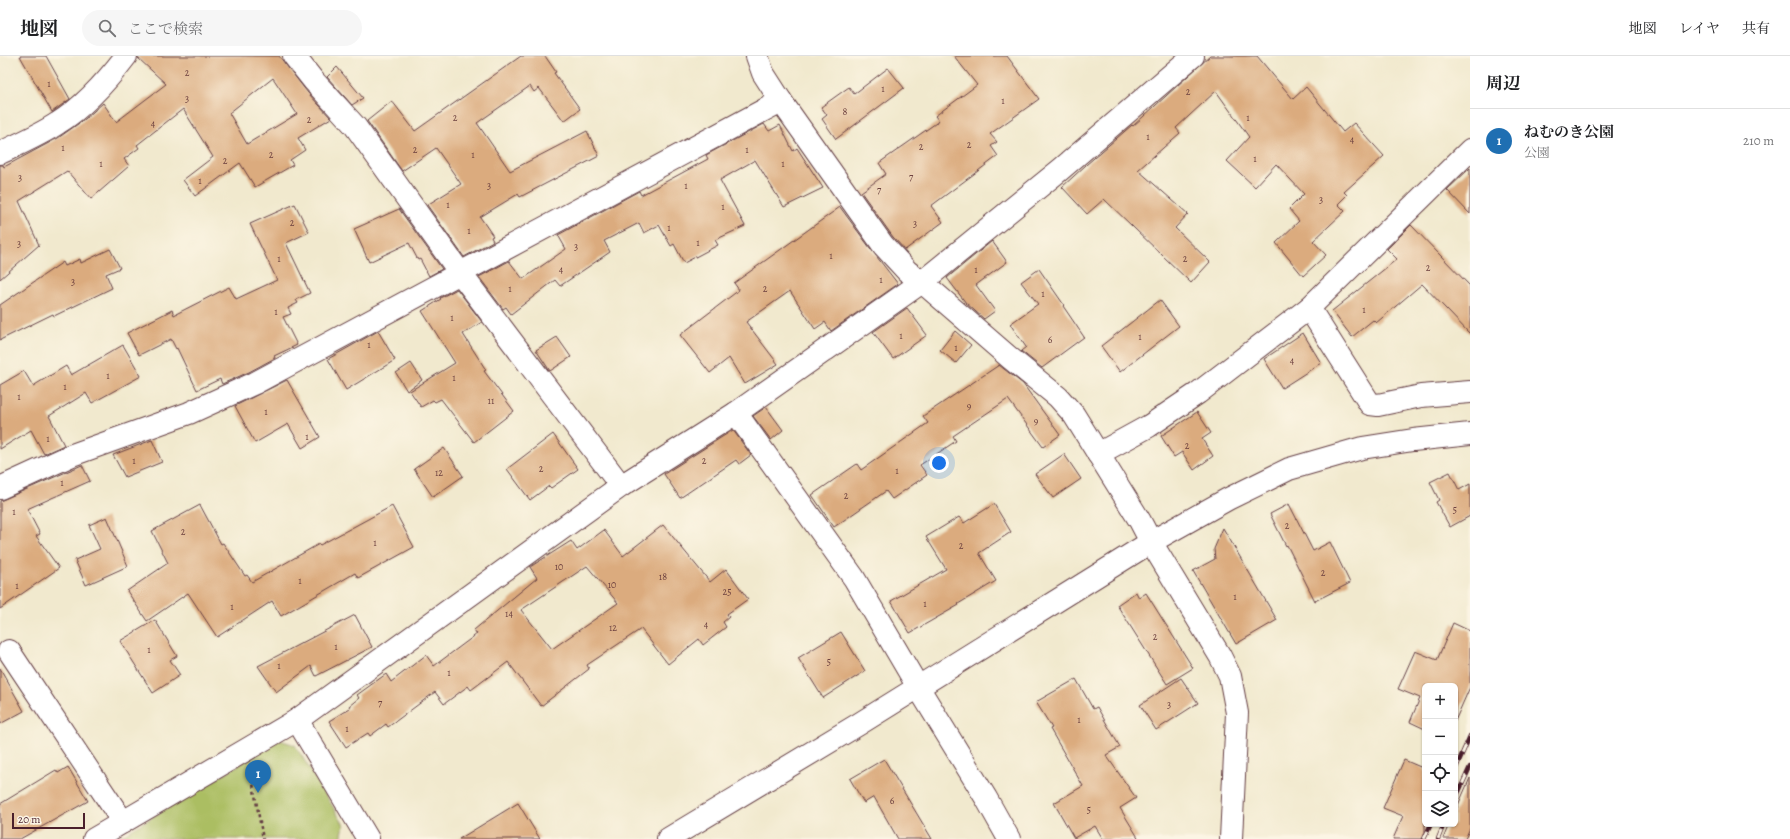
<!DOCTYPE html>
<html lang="ja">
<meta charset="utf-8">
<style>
:root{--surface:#fff;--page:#f6f6f6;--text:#202124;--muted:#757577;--line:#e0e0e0;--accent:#1f6fb2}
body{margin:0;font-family:Alegreya,"Noto Serif JP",serif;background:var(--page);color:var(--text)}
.controls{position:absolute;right:12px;bottom:12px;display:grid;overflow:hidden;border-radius:6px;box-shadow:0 1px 3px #0004}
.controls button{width:36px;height:36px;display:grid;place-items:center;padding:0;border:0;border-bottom:1px solid var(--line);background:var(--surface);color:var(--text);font:20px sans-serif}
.scale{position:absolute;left:12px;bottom:10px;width:73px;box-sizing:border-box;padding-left:4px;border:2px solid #4a1f2b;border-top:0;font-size:11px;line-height:14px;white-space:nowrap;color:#4a1f2b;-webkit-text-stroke:3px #fcf5e5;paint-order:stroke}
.you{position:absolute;left:939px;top:407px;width:14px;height:14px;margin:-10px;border:3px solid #fff;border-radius:50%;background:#1a73e8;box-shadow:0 0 0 6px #1a73e833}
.badge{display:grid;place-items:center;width:26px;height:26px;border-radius:50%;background:var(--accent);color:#fff;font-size:13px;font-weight:700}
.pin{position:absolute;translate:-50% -33px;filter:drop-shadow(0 1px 2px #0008)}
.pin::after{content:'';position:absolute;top:21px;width:14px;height:12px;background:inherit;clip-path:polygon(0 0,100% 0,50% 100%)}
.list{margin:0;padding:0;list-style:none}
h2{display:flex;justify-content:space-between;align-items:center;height:52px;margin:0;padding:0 16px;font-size:17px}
h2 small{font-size:13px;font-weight:400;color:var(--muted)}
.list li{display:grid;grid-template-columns:26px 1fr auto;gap:12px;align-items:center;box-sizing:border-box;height:64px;padding:0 16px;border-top:1px solid var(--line)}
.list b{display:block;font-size:15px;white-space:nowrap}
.list p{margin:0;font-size:13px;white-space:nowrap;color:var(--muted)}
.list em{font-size:13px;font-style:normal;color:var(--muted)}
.icon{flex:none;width:22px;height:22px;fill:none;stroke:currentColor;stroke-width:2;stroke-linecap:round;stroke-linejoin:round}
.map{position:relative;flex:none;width:1470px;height:783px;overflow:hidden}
header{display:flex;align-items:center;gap:24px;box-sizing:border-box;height:56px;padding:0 20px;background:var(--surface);border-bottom:1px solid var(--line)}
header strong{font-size:19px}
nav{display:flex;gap:22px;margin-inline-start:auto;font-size:14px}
.search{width:280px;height:36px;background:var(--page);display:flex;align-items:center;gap:10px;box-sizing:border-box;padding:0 14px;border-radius:22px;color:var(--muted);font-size:15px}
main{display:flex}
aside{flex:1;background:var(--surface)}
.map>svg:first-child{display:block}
.green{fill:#abbe62;stroke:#7a6e46}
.building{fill:#dbab7e;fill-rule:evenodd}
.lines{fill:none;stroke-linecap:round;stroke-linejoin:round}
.minor-casing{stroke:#633d43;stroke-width:24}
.tertiary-casing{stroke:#633d43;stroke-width:24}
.path{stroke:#633d43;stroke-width:2.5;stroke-dasharray:3 3;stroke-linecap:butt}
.minor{stroke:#fff;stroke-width:22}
.tertiary{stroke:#fff;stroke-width:22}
.rail-casing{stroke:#4a1f2b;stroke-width:4.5}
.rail{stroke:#fcf5e5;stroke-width:3;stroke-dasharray:9;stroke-linecap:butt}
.labels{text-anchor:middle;stroke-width:3;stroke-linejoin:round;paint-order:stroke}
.number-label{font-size:10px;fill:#6e4240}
</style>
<header>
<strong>地図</strong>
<div class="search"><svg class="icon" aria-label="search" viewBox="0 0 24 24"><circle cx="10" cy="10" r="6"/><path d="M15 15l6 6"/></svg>ここで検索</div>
<nav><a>地図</a><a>レイヤ</a><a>共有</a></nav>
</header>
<main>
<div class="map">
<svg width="1470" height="783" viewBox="0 0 1470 783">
<rect width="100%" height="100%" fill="#fcf5e5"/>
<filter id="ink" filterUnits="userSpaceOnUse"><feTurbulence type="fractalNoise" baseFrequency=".025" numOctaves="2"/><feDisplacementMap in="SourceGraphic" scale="8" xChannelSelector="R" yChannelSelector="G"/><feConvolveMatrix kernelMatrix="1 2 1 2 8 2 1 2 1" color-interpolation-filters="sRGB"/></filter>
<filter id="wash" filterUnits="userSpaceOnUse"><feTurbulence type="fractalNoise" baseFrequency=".012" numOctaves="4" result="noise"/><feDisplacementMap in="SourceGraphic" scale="16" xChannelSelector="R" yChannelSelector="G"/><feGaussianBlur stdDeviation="0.9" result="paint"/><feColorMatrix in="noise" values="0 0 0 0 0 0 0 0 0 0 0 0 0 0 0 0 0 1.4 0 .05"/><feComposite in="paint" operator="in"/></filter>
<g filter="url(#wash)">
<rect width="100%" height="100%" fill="#f1e9ce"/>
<path class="green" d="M280 684 295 689 344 769 341 783H116Z"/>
<g id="blocks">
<g class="building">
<path d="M20 0H46L70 43 52 56Z"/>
<path d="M138 0H279L308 37 331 62 298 82 305 94 290 104 293 109 255 131 240 107 195 140 183 124 213 101 183 53 137 89 139 92 124 103 129 110 91 143 67 115 19 145 39 189 0 223V109H3L4 111 58 82 85 63 103 47 116 66 166 28 138 2ZM273 22 297 58 247 88 229 57Z"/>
<path d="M521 0H545L556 16 554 17 580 53 564 65 539 32 534 36 530 30 477 67 510 115 587 75 599 100 520 141 518 138 480 161 493 180 491 181 493 185 464 201 427 149 461 128 436 92 402 115 367 65 392 45 415 75Z"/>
<path d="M954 0H1007L1039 43 990 78 997 86 991 90 998 100 931 150 943 166 905 194 893 181 861 136 886 118 879 107 939 65 935 60 977 29Z"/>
<path d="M1210 0H1257L1293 43 1306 31 1343 76 1354 67 1384 100 1344 136 1347 139 1338 148 1345 155 1313 185 1326 199 1303 220 1276 187 1299 165 1289 153 1304 138 1276 108 1255 131 1227 105 1249 81 1216 35 1176 72 1180 77 1138 114 1188 158 1175 172 1210 206 1191 227 1104 143 1087 158 1062 131 1086 109 1132 69 1133 70Z"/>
<path d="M337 11 363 42 352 49 327 21Z"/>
<path d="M888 12 904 32 836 83 822 63 827 59 821 51 849 31 854 38Z"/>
<path d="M764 68 769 75 780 69 793 95 797 92 823 132 784 151 755 104 720 124 745 170 715 184 718 189 684 207 674 188 671 190 659 169 644 177 639 167 604 185 610 196 560 230 555 224 511 258 506 251 503 253 479 221 509 205 523 223 566 193 558 179 639 135 641 139 708 103 706 99Z"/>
<path d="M1470 112V158L1447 134Z"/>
<path d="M295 148 309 176 286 187 310 237 296 244 298 247 288 252 291 258 283 261 297 289 274 300 275 302 249 316 222 328 220 323 197 334 177 292 176 293 171 283 139 299 127 277 172 254 174 259 229 231 236 243 277 224 250 168Z"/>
<path d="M840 151 873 196 898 228 831 275 825 266 815 273 790 235 746 266 778 308 745 328 729 302 710 317 680 279 739 234 734 227Z"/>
<path d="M399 153 442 213 429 220 420 203 418 204 409 187 369 206 354 173Z"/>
<path d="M1411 169 1470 230V278L1422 228 1376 267 1373 264 1352 281 1332 255 1397 203 1387 193Z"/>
<path d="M992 185 1007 206 976 229 995 255 984 263 966 247 947 222Z"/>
<path d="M110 193 120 212 106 218 112 232 54 260 53 258 0 284V249L63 206 65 210 80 203 81 207Z"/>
<path d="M1039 213 1064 249 1063 250 1084 281 1042 312 1021 295 1026 291 1010 268 1038 248 1021 226Z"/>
<path d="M457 233 482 266 463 278 486 314 484 315 514 355 474 386 441 343 435 346 433 344 421 351 410 335 455 307 422 255 441 243 440 242Z"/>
<path d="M1160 244 1179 270 1120 316 1101 290Z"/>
<path d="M907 252 927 279 893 303 873 276Z"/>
<path d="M378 275 395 304 346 334 328 303Z"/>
<path d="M955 275 971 289 956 307 940 294Z"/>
<path d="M1303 277 1321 307 1282 332 1264 303Z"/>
<path d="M557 281 571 301 550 315 536 294Z"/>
<path d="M123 289 141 320 92 347 86 337 49 360 64 389 44 398 31 374 0 393V329L24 315 33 330 66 310 71 319Z"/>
<path d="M411 307 422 324 407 335 396 317Z"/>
<path d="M999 309 1023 328 1060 379 1043 391 1008 343 953 380 956 385 920 409 927 419 892 443 886 435 834 471 812 439 857 408 861 414 928 367 923 360Z"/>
<path d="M287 324 320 381 302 392 288 368 255 387 235 350Z"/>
<path d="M766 351 783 374 771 384 753 360Z"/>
<path d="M1197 356 1211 377 1202 383 1213 400 1194 414 1182 396 1174 401 1161 380Z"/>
<path d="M733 374 751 399 739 408 736 404 680 442 664 418Z"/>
<path d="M553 378 578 413 551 432 549 430 530 444 507 413Z"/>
<path d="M152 384 162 406 125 421 113 399Z"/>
<path d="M444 392 463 420 433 441 414 413Z"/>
<path d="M1064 398 1081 423 1053 442 1035 418Z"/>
<path d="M82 409 90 425 27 453 40 478 36 480 59 512 0 553V445Z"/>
<path d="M1450 416 1459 434 1470 428V460L1450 471 1436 446 1439 444 1430 426Z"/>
<path d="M994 448 1011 476 979 497 996 525 958 548 959 549 910 577 891 545 946 513 926 481 959 461 964 467Z"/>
<path d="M1289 448 1313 495 1330 486 1350 527 1315 545 1287 489 1286 490 1270 458Z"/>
<path d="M200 449 221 488 223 487 245 520 247 519 252 526 319 488 320 489 392 450 414 491 358 522 355 517 281 560 272 545 217 581 188 537 147 565 127 535 168 507 152 475Z"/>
<path d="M107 461 128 510 86 529 75 504 100 493 89 469Z"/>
<path d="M663 469 710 526 726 513 748 543 727 558 729 561 723 566 726 571 703 589 699 583 668 608 641 573 587 609 589 613 541 650 508 606 471 634 468 630 444 648 435 636 388 671 386 668 370 680 368 677 346 691 329 665 350 652 349 650 359 642 357 639 386 618 391 626 426 599 434 610 477 578 474 574 537 522 530 511 571 485 577 494 604 474 623 500ZM587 510 618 547 552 593 521 554Z"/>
<path d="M1223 472 1277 564 1236 588 1193 515 1215 503 1214 493Z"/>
<path d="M1136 536 1139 542 1146 537 1193 612 1167 628 1117 549Z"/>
<path d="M355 559 372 591 316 620 311 610 276 636 258 610Z"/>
<path d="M155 564 177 600 170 604 180 619 153 637 120 585Z"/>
<path d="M1453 567 1470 575V631L1455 665V630H1425V673L1410 666 1420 642 1398 633 1415 595 1437 604Z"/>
<path d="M841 576 865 615 823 642 798 602Z"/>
<path d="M0 612 24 655 0 668Z"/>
<path d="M1181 622 1198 647 1156 674 1140 649Z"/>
<path d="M1076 623 1093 653 1097 651 1120 691 1106 699 1136 742 1120 752 1139 783H1103L1095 770 1074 782 1054 747 1083 730 1050 673 1052 672 1036 646Z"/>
<path d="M884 703 932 783H898L874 741 864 747 850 723Z"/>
<path d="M1404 704 1425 713V783H1393L1403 760 1383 752Z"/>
<path d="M68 711 88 745 20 783H0V748L56 714 58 717Z"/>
<path d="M1470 722V772L1465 783H1443L1449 768H1455V756Z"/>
<path d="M518 747 540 783H459Z"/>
</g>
</g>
</g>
<g filter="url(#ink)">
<use href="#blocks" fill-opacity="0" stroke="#633d43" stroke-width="1"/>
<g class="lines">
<g class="minor-casing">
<g id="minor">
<path d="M294 0 313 24 355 70 461 218 621 430"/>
<path d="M757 0 763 17 781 45 883 189 907 215 922 226 1010 302 1058 341 1074 359 1140 465 1151 486"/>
<path d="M0 97C19 88 40 79 58 67 85 50 107 25 126 0"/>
<path d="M1309 252 1370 348 1378 349 1421 340 1470 336"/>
<path d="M736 357 854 522 918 631"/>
<path d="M1098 398 1149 370 1198 337 1309 252 1470 94"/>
<path d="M0 432 72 399 189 357 255 327 781 45"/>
<path d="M9 595 123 766"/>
<path d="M297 664 368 783"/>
<path d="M94 783 297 664 621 430 736 357 922 226 1060 114 1193 0"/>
</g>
</g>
<g class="tertiary-casing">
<g id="tertiary">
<path d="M1151 486 1220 600 1230 620 1237 657 1231 783"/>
<path d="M918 631 986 742 1009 783"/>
<path d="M668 783 859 668 1151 486 1228 443 1289 413 1362 392 1413 384 1470 378"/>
</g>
</g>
<path class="path" d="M251 717 263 783"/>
<use href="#minor" class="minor"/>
<use href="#tertiary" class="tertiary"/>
<g class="rail-casing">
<g id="rail">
<path d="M1455 714 1470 680"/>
<path d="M1455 744 1470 711"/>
<path d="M1424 783 1431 768"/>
<path d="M1438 783 1444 768"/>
</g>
</g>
<use href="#rail" class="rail"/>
</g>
</g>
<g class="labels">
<g class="number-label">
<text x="187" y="20">2</text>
<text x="49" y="31">1</text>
<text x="883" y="36">1</text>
<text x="1188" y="39">2</text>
<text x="187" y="46">3</text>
<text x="1003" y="48">1</text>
<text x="845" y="59">8</text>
<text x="455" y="65">2</text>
<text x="1248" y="65">1</text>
<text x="309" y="67">2</text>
<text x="153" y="71">4</text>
<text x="1148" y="84">1</text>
<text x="1352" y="87">4</text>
<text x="969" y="92">2</text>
<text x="921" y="94">2</text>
<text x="63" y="95">1</text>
<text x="415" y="97">2</text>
<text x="747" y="97">1</text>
<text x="271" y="102">2</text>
<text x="473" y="102">1</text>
<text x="1255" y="106">1</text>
<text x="225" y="108">2</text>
<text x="101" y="111">1</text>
<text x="783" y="111">1</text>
<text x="911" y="124">7</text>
<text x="20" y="125">3</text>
<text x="200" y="128">1</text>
<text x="489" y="133">3</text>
<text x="686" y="133">1</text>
<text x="879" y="137">7</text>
<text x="1321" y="147">3</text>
<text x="448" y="152">1</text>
<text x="723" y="154">1</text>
<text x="292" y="170">2</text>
<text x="915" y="171">3</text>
<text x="669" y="175">1</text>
<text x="469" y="178">1</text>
<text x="698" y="190">1</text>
<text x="19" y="191">3</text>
<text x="576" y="194">3</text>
<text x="831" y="203">1</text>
<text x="279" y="206">1</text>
<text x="1185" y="206">2</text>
<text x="1428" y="215">2</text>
<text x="561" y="217">4</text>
<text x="976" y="217">1</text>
<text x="881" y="227">1</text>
<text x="73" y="229">3</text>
<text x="510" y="236">1</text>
<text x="765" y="236">2</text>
<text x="1043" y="241">1</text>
<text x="1364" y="257">1</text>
<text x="276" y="259">1</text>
<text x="452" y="265">1</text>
<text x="901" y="283">1</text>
<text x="1140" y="284">1</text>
<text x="1050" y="287">6</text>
<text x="369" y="292">1</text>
<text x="956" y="295">1</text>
<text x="1292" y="308">4</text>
<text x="108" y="323">1</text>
<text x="454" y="325">1</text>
<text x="65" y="334">1</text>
<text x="19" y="344">1</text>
<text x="491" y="348">11</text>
<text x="969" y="353">9</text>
<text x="266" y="359">1</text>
<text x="1036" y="368">9</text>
<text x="307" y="384">1</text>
<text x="48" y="386">1</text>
<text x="1187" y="393">2</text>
<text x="134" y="408">1</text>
<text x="704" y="408">2</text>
<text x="541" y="416">2</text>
<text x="897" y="418">1</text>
<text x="439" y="420">12</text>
<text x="62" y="430">1</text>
<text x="846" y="443">2</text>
<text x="1455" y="457">5</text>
<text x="14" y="459">1</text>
<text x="1287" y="473">2</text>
<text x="183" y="479">2</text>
<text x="375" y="490">1</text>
<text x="961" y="493">2</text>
<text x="559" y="514">10</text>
<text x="1323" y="520">2</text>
<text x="663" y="524">18</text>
<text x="300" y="528">1</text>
<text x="612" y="532">10</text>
<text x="17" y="533">1</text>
<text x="727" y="539">25</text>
<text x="1235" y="544">1</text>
<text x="925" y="551">1</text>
<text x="232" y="554">1</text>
<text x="509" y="561">14</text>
<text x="706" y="572">4</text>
<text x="613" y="575">12</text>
<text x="1155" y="584">2</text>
<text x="336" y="594">1</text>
<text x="149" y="597">1</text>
<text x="829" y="609">5</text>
<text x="279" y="613">1</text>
<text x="449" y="620">1</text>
<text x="380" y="650">7</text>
<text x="1169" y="652">3</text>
<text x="1079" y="667">1</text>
<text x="347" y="676">1</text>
<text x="892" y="748">6</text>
<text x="1089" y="757">5</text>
</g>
</g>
</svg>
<div class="controls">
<button>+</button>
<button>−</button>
<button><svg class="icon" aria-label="locate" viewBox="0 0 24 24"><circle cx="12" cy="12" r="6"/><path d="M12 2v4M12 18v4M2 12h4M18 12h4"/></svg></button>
<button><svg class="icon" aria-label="layers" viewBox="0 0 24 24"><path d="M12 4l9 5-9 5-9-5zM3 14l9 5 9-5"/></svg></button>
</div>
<div class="scale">20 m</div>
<div class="you"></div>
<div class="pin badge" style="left:258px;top:737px">1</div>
</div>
<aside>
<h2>周辺<small></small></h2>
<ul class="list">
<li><span class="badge">1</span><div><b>ねむのき公園</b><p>公園</p></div><em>210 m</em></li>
</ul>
</aside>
</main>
